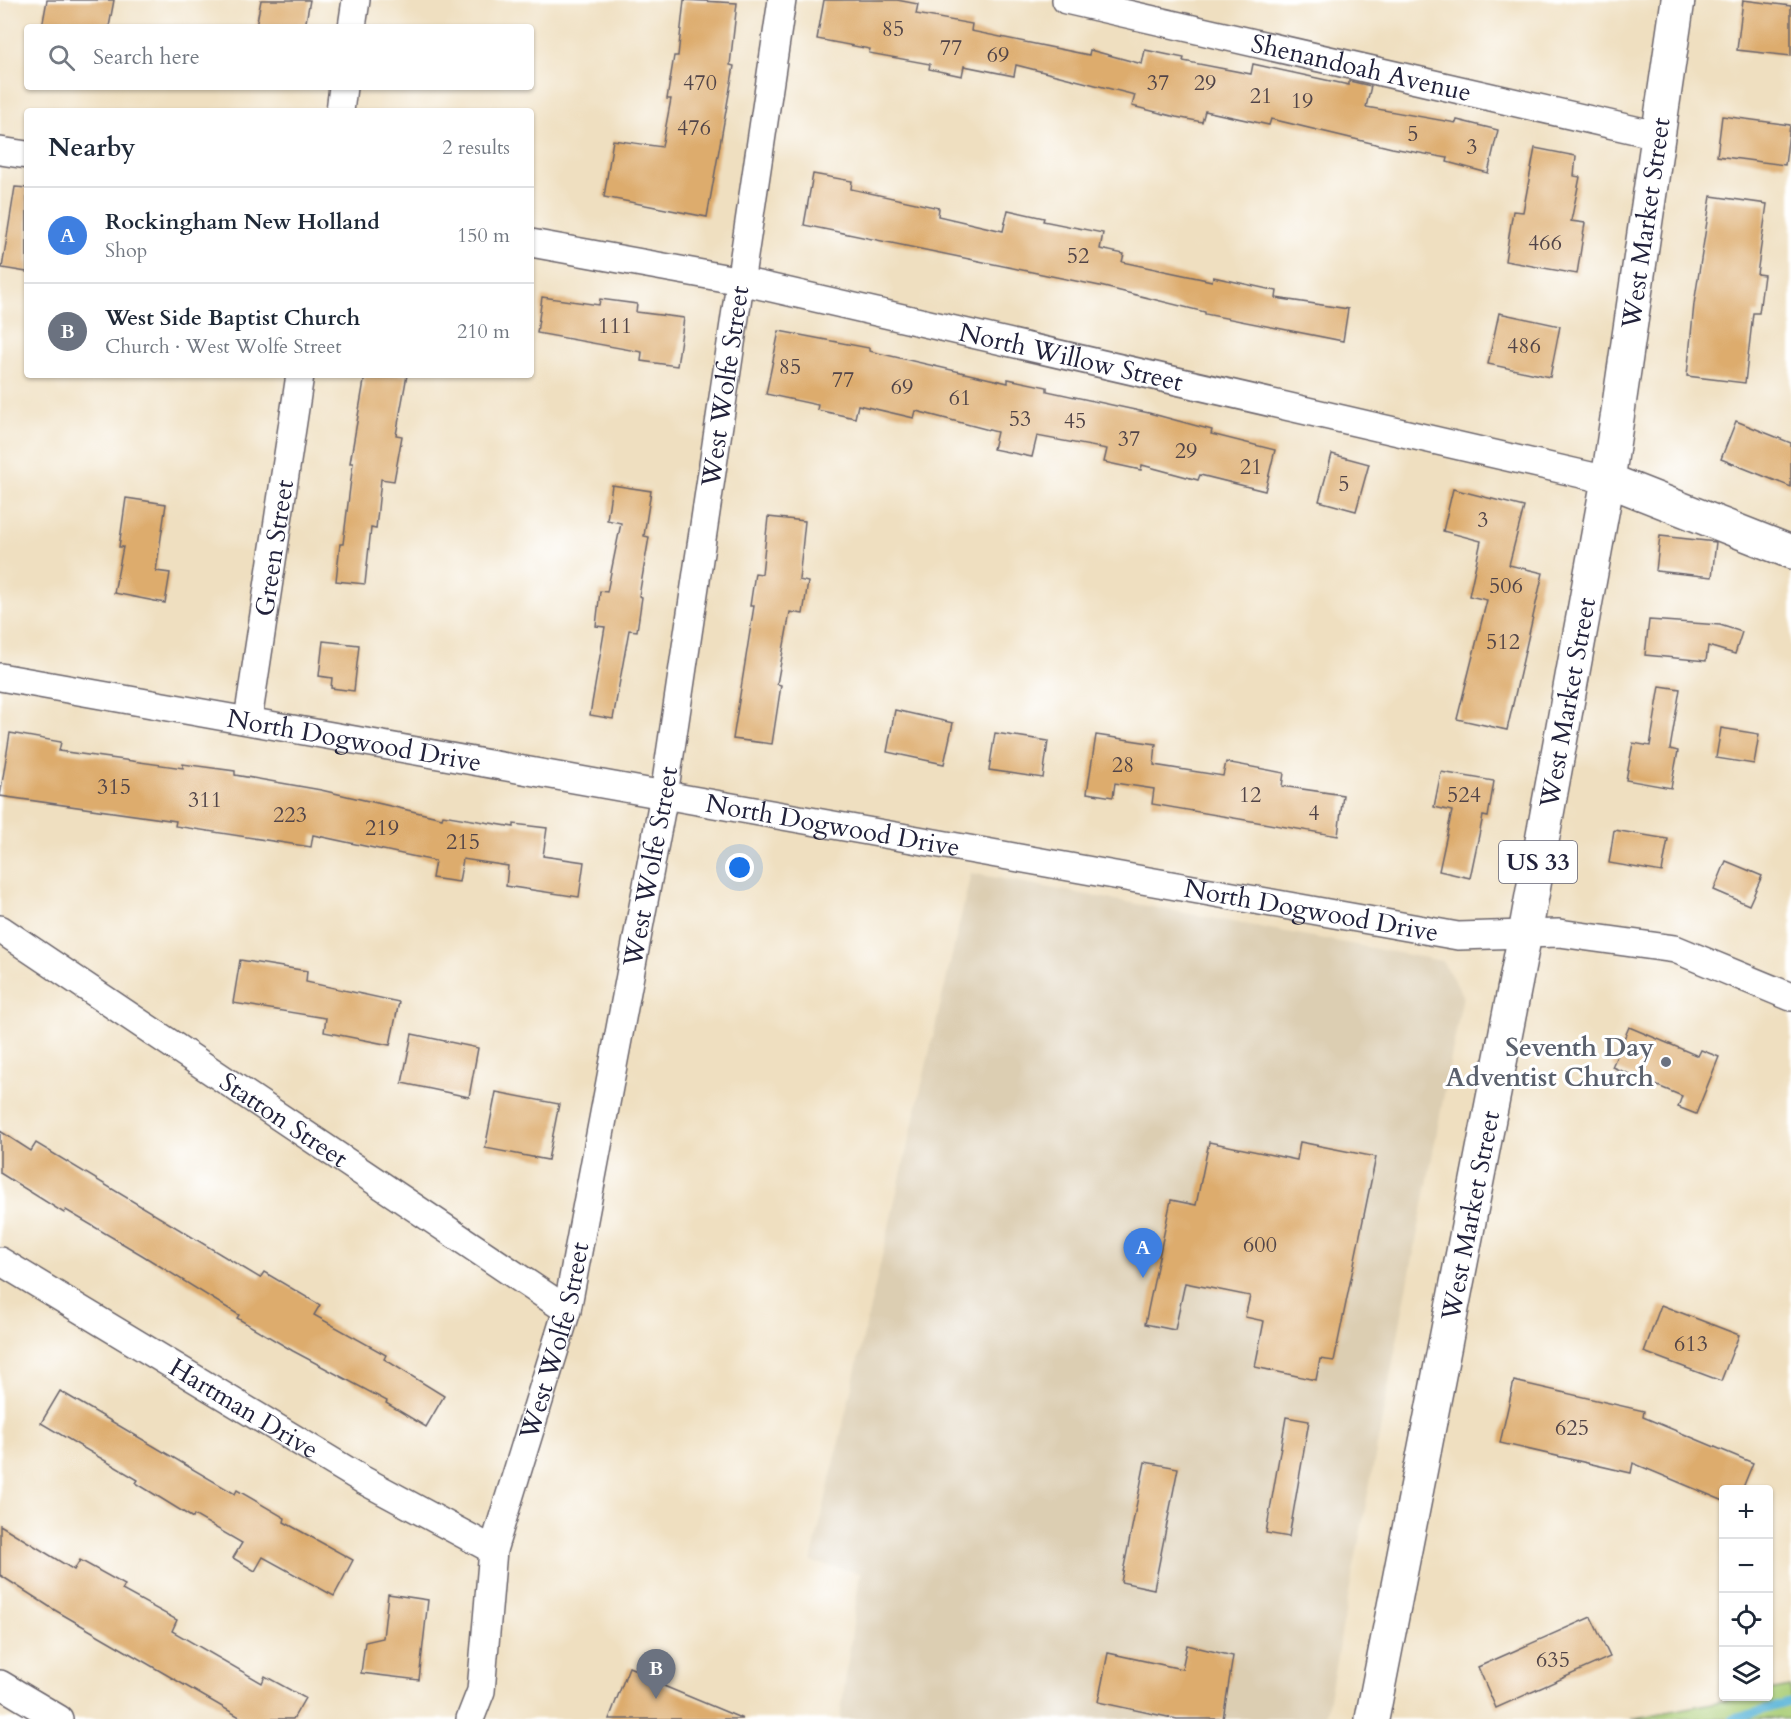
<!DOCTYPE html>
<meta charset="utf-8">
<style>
:root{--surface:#fff;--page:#f2f2f3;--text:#1f2937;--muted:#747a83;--line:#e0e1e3;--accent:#b5179e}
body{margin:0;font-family:Cardo,serif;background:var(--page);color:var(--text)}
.controls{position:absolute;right:18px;bottom:18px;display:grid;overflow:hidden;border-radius:6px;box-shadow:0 2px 4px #0004}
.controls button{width:54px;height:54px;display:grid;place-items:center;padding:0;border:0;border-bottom:2px solid var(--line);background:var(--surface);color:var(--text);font:30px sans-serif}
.you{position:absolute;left:740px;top:868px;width:21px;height:21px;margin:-15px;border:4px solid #fff;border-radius:50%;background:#1a73e8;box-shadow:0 0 0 9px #1a73e833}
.badge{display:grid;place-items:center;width:39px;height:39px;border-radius:50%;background:var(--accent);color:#fff;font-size:20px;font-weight:700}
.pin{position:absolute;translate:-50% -50px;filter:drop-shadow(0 2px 3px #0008)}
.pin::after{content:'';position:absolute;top:32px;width:21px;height:18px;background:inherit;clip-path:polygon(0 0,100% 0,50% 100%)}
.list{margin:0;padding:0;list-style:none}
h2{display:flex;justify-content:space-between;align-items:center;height:78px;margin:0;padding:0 24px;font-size:26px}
h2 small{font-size:20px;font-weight:400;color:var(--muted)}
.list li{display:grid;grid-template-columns:39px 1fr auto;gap:18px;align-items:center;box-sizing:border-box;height:96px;padding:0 24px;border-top:2px solid var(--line)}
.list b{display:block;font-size:22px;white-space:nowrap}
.list p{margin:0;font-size:20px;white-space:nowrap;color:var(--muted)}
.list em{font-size:20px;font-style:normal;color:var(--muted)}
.icon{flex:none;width:33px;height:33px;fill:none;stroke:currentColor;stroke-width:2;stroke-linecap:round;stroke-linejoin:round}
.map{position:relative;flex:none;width:1791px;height:1719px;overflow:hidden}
.search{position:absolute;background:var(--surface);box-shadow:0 2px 4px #0004;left:24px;top:24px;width:510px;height:66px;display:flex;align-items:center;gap:15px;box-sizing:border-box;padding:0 21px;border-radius:6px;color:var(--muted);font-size:22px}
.panel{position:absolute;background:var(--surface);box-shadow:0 2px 4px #0004;left:24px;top:108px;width:510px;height:270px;border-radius:6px}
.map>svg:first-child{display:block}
.built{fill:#dcceb2}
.green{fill:#aace77;stroke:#667859;stroke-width:1.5}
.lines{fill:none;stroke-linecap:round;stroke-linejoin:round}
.stream{stroke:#5bb5d8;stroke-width:8}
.building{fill:#ddac6d}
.street-casing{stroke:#6a646a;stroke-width:30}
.secondary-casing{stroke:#6a646a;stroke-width:36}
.primary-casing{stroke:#6a646a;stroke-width:36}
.street{stroke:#fff;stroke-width:27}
.secondary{stroke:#fff;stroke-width:33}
.primary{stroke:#fff;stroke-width:33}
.worship-dot{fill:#6b7280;stroke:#fff;stroke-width:2}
.labels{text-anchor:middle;stroke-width:6;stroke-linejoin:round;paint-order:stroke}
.number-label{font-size:22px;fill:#514448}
.shield{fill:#fff;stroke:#646476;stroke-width:1.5}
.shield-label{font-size:24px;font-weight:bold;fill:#22223b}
.street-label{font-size:26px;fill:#22223b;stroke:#fff}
.worship-label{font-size:26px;font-weight:bold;fill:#5b616d;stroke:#fff;text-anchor:end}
</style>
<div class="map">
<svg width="1791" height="1719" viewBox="0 0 1791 1719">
<rect width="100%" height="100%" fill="#fff"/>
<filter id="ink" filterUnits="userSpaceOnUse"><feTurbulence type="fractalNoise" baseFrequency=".0167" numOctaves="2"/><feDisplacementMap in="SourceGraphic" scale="12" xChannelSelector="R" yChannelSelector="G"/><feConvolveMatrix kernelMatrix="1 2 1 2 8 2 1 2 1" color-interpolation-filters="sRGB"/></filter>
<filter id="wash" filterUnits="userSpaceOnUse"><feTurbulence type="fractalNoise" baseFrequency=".008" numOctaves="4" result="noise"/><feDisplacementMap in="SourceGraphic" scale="24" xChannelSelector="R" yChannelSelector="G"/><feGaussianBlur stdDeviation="1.35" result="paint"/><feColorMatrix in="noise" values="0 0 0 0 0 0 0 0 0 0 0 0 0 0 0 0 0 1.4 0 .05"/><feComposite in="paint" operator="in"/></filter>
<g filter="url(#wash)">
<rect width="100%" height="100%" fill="#efdfc0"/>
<path class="built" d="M971 873 1442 961 1463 995 1325 1719H840L860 1573 811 1562Z"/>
<path class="green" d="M1791 1687V1719H1631L1742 1697 1768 1696 1769 1691Z"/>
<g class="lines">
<path class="stream" d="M1733 1719 1791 1702"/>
</g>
<g id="blocks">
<g class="building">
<path d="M47 0H114L109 27H42Z"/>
<path d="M261 0H310L305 27H256Z"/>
<path d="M684 0 737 3 730 65 734 66 707 217 604 197 613 140 662 147 671 99H667L674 56H678Z"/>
<path d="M824 0H897L918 4 916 14 972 24 971 31 1089 55 1090 50 1142 64 1145 50 1184 58 1183 61 1251 74 1253 64 1349 85V81L1371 86 1366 107 1456 123 1457 120 1498 130 1488 173 1447 162 1448 158 1392 148 1271 119 1269 125 1205 111 1202 122 1176 117 1132 106 1135 95 1016 65 1014 76 964 66 962 76 929 69 930 64 869 53 870 49 817 39Z"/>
<path d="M1743 0 1791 6V56L1737 50Z"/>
<path d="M1722 116 1790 125 1785 165 1717 156Z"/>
<path d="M1535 148 1576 156 1574 176 1580 177 1571 221 1585 223 1577 274 1505 261 1513 211 1523 212Z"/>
<path d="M813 174 852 181 851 189 939 208 938 216 1003 231 1008 210 1044 218 1043 221 1103 233 1100 249 1124 254 1122 262 1212 281 1213 277 1277 291 1276 298 1348 309 1343 341 1205 314V312L1100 286 804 225Z"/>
<path d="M15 187 27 188V272L2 268Z"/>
<path d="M1711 196 1767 204 1757 274 1764 275 1759 313H1753L1745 383 1687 376 1694 304Z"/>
<path d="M542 297 599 305 600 299 637 304 636 312 684 318 677 366 641 361 642 352 537 333Z"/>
<path d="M1499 313 1560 326 1550 377 1488 364Z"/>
<path d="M779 331 869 348V351L1008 383V379L1047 387V391L1149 413 1212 430 1211 434 1275 450 1265 491 1200 475 1198 480 1142 465 1141 470 1104 462 1107 449 1037 436 1032 457 993 449 997 432 916 411 914 418 858 405 855 418 817 410 818 405 766 394Z"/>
<path d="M365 375H407L396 435 402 436 394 481 381 479 376 529 371 528 365 584 336 581 340 544H343L353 463H350Z"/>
<path d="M1736 421 1791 443V487L1721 459Z"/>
<path d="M1332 454 1369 464 1356 511 1319 501Z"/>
<path d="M612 485 651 491 644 536 649 537 639 596 642 597 637 631 629 630 613 719 590 715 605 627 596 626 600 591 607 592 621 523 607 520Z"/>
<path d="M1453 489 1524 507 1509 565 1543 573 1507 730 1457 719 1487 600 1469 596 1481 541 1443 531Z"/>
<path d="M126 498 166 504 156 571 170 573 165 603 114 593 123 547H119Z"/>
<path d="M768 517 805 521 799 580 808 582 803 614 790 612 777 684 781 685 772 744 733 739 754 606H750L755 573 762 574Z"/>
<path d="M1660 536 1716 542 1712 577 1656 571Z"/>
<path d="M1649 620 1720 625 1742 632 1735 654 1708 646 1706 661 1645 655Z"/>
<path d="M323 641 359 645 354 691 331 688 332 678 319 676Z"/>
<path d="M1660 686 1680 689 1670 749 1678 751 1671 788 1626 780 1633 743 1650 746Z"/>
<path d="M895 710 953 723 944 764 887 752Z"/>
<path d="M1721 728 1759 734 1754 764 1716 758Z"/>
<path d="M10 733 61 742 59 751 183 768V764L235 771V775L321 790 442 818 443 815 514 827V824L547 828 543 856 584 862 579 897 506 886 508 866 463 859 459 882 432 878 435 861 313 835 311 847 175 826 176 821 0 796Z"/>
<path d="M995 733 1048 741 1043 778 989 770Z"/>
<path d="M1096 735 1156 744 1154 765 1223 776 1226 762 1284 773 1282 786 1343 795 1338 836 1152 804 1154 789 1115 783 1113 797 1087 793Z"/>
<path d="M1441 772 1494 781 1488 817 1483 816 1470 878 1439 871 1452 811 1434 807Z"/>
<path d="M1614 830 1668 839 1662 872 1609 863Z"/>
<path d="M1726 861 1762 876 1749 905 1714 890Z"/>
<path d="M240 960 307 971 306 982 399 1002 390 1045 324 1032 326 1018 233 1003Z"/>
<path d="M1629 1027 1698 1056 1701 1050 1719 1057 1696 1114 1678 1107 1682 1096 1612 1067Z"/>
<path d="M412 1034 478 1048 469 1097 402 1083Z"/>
<path d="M496 1092 559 1104 548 1160 485 1148Z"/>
<path d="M0 1131 31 1151 36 1143 260 1278 264 1272 320 1305 314 1315 386 1355 384 1359 444 1396 426 1427 386 1403 387 1401 293 1351 237 1318 239 1315 142 1255 66 1210 64 1213 0 1173Z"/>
<path d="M1209 1142 1297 1160 1300 1142 1376 1157 1334 1361 1320 1359 1316 1380 1255 1367 1264 1321 1245 1317 1250 1296 1185 1283 1175 1330 1145 1324 1171 1200 1196 1205Z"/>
<path d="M1661 1305 1739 1335 1721 1381 1644 1352Z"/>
<path d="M1514 1381 1644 1411 1643 1417 1753 1463 1742 1490H1724V1501L1633 1463 1631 1473 1500 1443Z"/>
<path d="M60 1391 235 1494 237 1490 285 1518 284 1522 353 1560 334 1596 263 1557 255 1571 233 1558 242 1543 194 1515 193 1518 136 1483 138 1480 41 1423Z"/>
<path d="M1286 1417 1309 1421 1289 1537 1266 1533Z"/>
<path d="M1145 1462 1178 1468 1154 1589 1121 1582Z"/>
<path d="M0 1525 74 1570 80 1560 125 1585 122 1590 177 1620 172 1631 262 1683 265 1676 305 1698 293 1719H243L53 1609 0 1575Z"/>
<path d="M388 1594 428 1600 419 1680 361 1673 365 1642 383 1638Z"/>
<path d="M1591 1617 1610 1657 1496 1708 1478 1667Z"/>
<path d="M1187 1645 1233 1656 1223 1719H1177L1098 1702 1108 1653 1182 1669Z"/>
<path d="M629 1667 648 1675 647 1679 743 1719H609Z"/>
</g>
</g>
</g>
<g filter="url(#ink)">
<use href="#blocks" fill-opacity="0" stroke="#6a646a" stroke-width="1.5"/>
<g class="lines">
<g class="street-casing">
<g id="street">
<path id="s1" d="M1066 0 1657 135"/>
<path d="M352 27 356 0"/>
<path d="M340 111 343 87"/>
<path d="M0 151 27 155"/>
<path id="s2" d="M531 243 741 281 1608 480"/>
<path id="s3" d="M0 677 1458 936 1559 933 1675 949 1791 997"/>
<path id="s4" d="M248 720 300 375"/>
<path id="s5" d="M0 929 567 1310"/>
<path id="s6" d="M0 1261 363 1480 493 1550"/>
<path d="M0 1684 59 1719"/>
<path id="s7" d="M470 1719 481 1691 493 1550 567 1310 664 795 782 0"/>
</g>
</g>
<g class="secondary-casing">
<path id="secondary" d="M1608 480 1791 552"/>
</g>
<g class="primary-casing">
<g id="primary">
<path id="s8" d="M1372 1719 1525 934 1608 480 1678 0"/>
</g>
</g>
<use href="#street" class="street"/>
<use href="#secondary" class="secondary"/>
<use href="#primary" class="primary"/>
</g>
</g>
<circle class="worship-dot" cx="1666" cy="1062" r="6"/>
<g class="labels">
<g class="number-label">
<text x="893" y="36">85</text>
<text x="951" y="55">77</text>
<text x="998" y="62">69</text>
<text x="700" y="90">470</text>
<text x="1158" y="90">37</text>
<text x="1205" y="90">29</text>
<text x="1261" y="103">21</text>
<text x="1302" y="108">19</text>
<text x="694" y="135">476</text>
<text x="1413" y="141">5</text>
<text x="1472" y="154">3</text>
<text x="1545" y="250">466</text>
<text x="1078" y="263">52</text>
<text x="615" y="333">111</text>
<text x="1524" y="353">486</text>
<text x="790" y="374">85</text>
<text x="843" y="387">77</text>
<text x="902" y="394">69</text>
<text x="960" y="405">61</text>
<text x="1020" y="426">53</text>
<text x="1075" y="428">45</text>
<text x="1129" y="446">37</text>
<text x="1186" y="458">29</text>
<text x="1251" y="474">21</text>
<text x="1344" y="491">5</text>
<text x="1483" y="527">3</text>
<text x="1506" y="593">506</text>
<text x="1503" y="649">512</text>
<text x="1123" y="772">28</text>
<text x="114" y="794">315</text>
<text x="1250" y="802">12</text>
<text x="1464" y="802">524</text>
<text x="205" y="807">311</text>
<text x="1314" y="820">4</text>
<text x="290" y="822">223</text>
<text x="382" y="835">219</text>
<text x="463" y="849">215</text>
<text x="1260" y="1252">600</text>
<text x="1691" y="1351">613</text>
<text x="1572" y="1435">625</text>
<text x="1553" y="1667">635</text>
</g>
<rect class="shield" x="1499" y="841" width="78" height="42" rx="4.5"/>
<g class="shield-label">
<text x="1538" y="870">US 33</text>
</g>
<g class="street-label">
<text dy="9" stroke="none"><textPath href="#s1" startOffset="303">Shenandoah Avenue</textPath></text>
<text dy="9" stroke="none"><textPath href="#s8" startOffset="1521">West Market Street</textPath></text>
<text dy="9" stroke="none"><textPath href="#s2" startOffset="552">North Willow Street</textPath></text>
<text dy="9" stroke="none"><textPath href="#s7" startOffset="1360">West Wolfe Street</textPath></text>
<text dy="9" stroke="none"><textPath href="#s4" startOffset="174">Green Street</textPath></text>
<text dy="9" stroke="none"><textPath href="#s8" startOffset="1035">West Market Street</textPath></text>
<text dy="9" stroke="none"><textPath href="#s3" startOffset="360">North Dogwood Drive</textPath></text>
<text dy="9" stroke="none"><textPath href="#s3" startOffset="846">North Dogwood Drive</textPath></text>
<text dy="9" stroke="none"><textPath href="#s7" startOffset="874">West Wolfe Street</textPath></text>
<text dy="9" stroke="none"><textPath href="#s3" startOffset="1332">North Dogwood Drive</textPath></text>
<text dy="9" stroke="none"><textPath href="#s5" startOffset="342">Statton Street</textPath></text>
<text dy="9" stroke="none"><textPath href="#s8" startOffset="513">West Market Street</textPath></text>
<text dy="9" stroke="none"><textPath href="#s7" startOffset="390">West Wolfe Street</textPath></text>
<text dy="9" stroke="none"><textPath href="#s6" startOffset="285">Hartman Drive</textPath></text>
</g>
<g class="worship-label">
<text x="1654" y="1056">Seventh Day<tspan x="1654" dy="30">Adventist Church</tspan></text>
</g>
</g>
</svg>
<div class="controls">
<button>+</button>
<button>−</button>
<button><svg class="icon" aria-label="locate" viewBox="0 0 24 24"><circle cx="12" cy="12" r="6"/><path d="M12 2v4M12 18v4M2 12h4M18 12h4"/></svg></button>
<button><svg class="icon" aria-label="layers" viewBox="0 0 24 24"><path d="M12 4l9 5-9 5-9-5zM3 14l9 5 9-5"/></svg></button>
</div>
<div class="you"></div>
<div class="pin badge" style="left:1143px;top:1278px;background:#3f7fe0">A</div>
<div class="pin badge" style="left:656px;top:1699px;background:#6b7280">B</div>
<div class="search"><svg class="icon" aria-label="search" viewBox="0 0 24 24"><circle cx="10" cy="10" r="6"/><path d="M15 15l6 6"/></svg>Search here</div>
<section class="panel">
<h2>Nearby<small>2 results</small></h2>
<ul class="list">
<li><span class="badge" style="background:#3f7fe0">A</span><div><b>Rockingham New Holland</b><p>Shop</p></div><em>150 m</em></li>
<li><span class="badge" style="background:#6b7280">B</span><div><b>West Side Baptist Church</b><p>Church · West Wolfe Street</p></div><em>210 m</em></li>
</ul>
</section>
</div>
